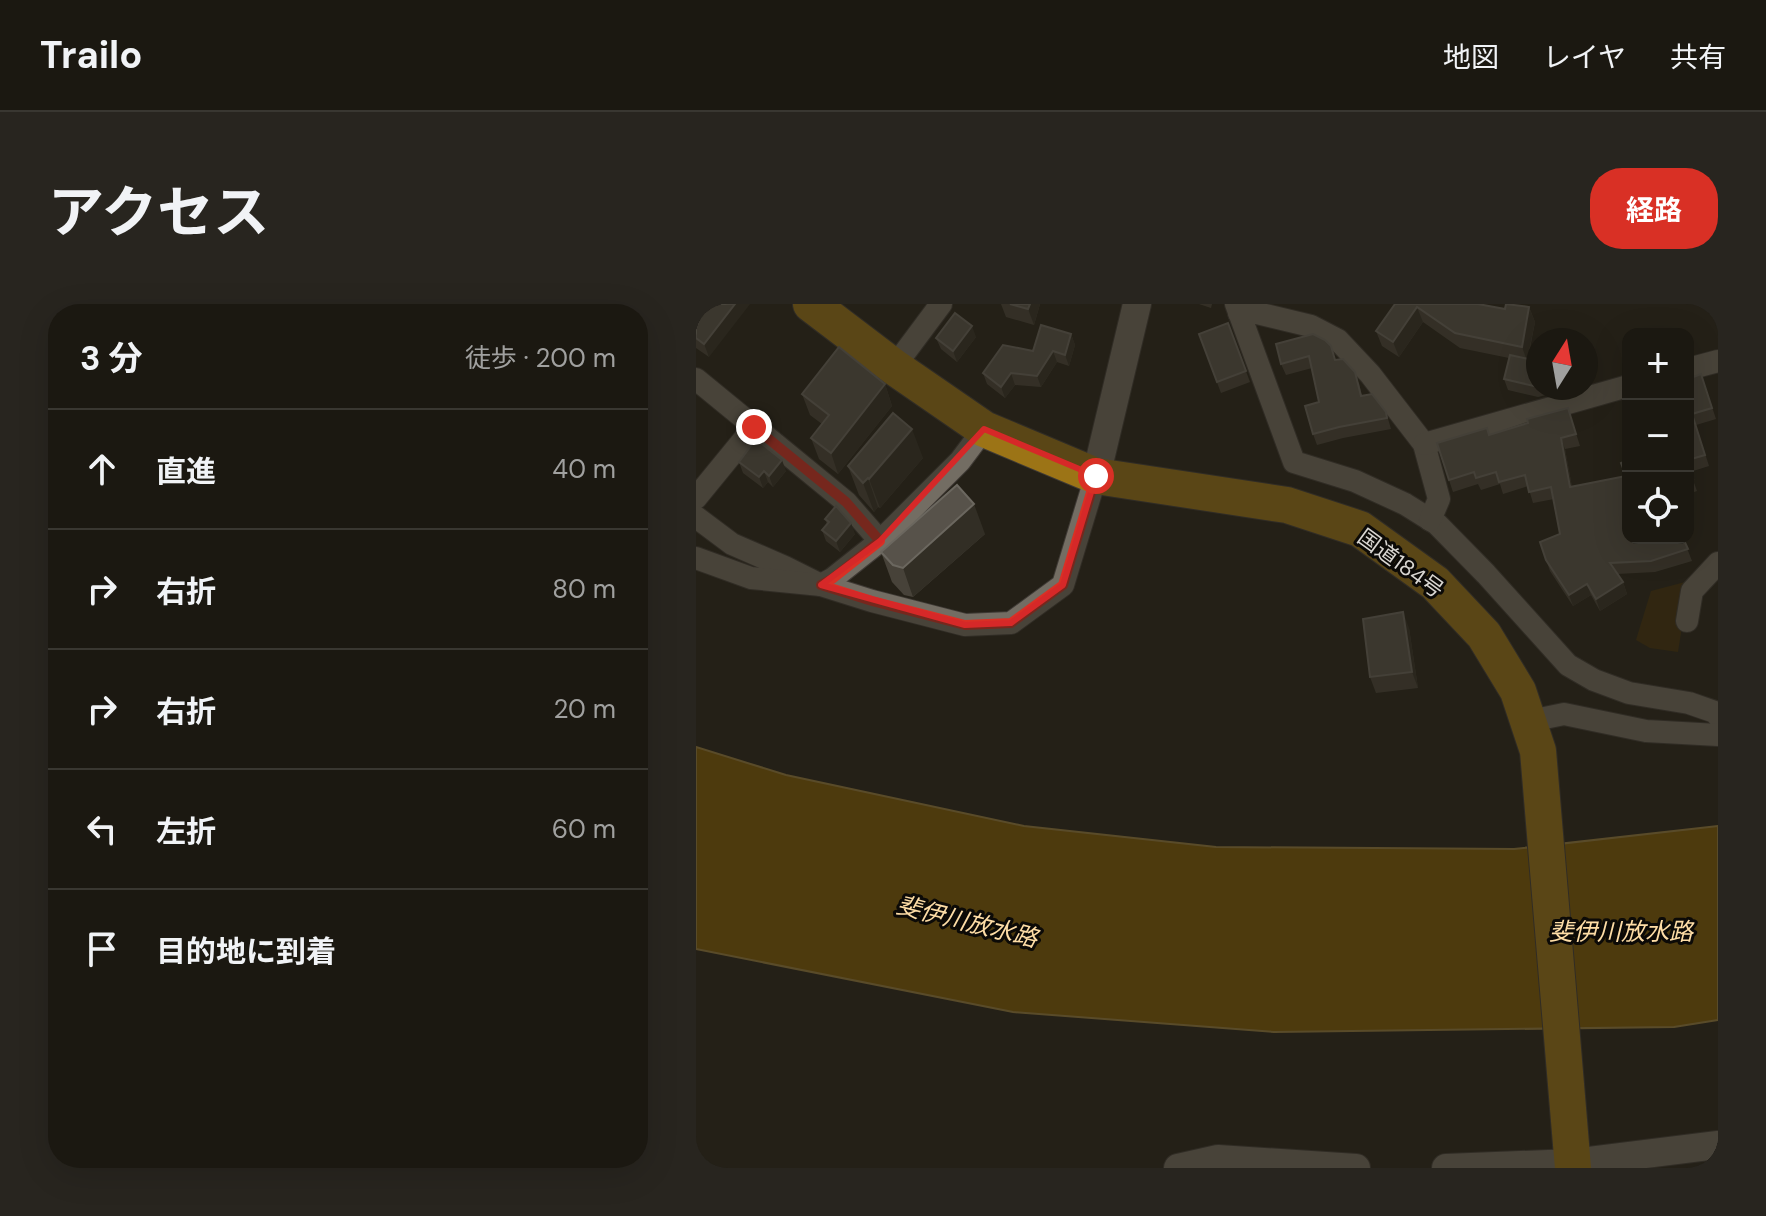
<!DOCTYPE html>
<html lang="ja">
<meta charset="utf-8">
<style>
:root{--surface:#1b1811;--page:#28251f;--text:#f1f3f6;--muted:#a0a09f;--line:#393731;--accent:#d93025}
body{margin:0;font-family:"DM Sans","Noto Sans JP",sans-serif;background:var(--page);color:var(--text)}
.controls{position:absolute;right:24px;top:24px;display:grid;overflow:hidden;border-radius:16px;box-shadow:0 8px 32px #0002}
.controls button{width:72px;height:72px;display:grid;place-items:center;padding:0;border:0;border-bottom:2px solid var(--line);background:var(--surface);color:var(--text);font:40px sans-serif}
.compass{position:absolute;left:830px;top:24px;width:72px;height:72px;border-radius:50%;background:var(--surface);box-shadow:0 8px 32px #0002;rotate:11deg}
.stop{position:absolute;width:24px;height:24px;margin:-18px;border:6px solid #d93025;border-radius:50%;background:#fff}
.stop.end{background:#d93025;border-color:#fff;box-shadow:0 2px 8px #0008}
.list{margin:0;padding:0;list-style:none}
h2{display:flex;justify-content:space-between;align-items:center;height:104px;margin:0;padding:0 32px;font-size:34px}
h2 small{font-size:26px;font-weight:400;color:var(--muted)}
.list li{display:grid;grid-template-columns:52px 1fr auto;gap:24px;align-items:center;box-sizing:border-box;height:120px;padding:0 32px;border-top:2px solid var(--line)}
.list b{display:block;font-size:30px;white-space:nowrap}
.list em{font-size:26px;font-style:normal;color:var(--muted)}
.icon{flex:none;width:44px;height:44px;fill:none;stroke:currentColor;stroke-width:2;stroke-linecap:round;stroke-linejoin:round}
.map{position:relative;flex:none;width:1022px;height:864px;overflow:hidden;border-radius:32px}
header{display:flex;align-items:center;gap:48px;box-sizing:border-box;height:112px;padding:0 40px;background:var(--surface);border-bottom:2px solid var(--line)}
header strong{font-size:38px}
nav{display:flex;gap:44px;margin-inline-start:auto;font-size:28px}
.intro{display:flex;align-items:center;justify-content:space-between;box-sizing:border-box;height:192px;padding:0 48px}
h1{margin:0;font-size:56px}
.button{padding:20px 36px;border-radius:32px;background:var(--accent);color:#fff;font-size:28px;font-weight:700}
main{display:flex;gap:48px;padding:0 48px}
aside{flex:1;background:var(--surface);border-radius:32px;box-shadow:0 8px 32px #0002}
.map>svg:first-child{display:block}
.green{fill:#402e09}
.water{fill:#7f5900;stroke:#9a7e3f;stroke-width:2}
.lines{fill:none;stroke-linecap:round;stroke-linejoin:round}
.minor-casing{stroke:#3f3a35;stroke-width:24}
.tertiary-casing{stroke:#3f3a35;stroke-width:30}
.trunk-casing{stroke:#3f3a35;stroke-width:38}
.minor{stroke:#736d63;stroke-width:22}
.tertiary{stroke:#736d63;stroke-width:28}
.trunk{stroke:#9c7416;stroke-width:36}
.wall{fill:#474239}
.shaded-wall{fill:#322e25}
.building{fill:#57524a;stroke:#6b675f;stroke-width:2}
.route{stroke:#d93025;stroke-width:10}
.marked{fill:none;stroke:#d62828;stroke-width:6;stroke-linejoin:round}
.labels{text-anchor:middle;stroke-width:6;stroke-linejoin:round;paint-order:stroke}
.street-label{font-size:22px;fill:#d9d6d1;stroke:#0c0a07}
.water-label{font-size:24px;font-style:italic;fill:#fedda6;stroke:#0c0a07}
</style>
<header>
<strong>Trailo</strong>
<nav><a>地図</a><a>レイヤ</a><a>共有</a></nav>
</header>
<div class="intro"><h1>アクセス</h1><a class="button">経路</a></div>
<main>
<aside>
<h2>3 分<small>徒歩 · 200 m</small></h2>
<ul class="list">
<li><svg class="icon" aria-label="ahead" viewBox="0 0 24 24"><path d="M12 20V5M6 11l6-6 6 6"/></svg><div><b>直進</b></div><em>40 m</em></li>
<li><svg class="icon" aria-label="right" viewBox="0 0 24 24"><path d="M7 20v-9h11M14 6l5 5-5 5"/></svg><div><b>右折</b></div><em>80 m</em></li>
<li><svg class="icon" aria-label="right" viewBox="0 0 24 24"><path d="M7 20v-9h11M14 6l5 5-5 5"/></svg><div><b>右折</b></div><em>20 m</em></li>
<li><svg class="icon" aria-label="left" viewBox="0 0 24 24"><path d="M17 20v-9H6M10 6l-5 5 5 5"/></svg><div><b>左折</b></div><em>60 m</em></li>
<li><svg class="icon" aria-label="arrive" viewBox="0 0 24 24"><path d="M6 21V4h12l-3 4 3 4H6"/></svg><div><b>目的地に到着</b></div></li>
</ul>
</aside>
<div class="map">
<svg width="1022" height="864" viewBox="0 0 1022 864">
<rect width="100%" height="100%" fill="#242017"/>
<path class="green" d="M993 277 982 348 954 344 940 336 955 287Z"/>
<path class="water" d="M0 443 90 471 328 522 520 543 818 545 1022 522V716L978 723 578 728 317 708 0 645Z"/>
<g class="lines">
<g class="minor-casing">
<g id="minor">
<path d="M540 0 598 158 659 177 709 200 741 220 790 270 872 361 898 376 933 389 993 399 1019 408 1022 412"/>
<path d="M543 9H561L615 22 642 36 674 70 728 140 743 195 734 216"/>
<path d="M198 63 245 0"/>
<path d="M992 65 1022 57"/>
<path d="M0 75 150 198 184 237"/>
<path d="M728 140 932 82"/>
<path d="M0 194 58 123"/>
<path d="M0 213 36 240 89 263 125 281 176 297 269 321 315 319 367 281 400 172"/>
<path d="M0 254 55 274 125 281 136 275 184 237 264 157 288 125"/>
<path d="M991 317 996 287 1022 259"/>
<path d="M834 417 868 410 950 427 1022 431"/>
</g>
</g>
<g class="tertiary-casing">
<g id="tertiary">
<path d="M400 172 441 0"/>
<path d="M482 864 522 855 660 864"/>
<path d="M750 864 877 859 1022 841"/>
</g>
</g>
<g class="trunk-casing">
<path id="trunk" d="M115 0 198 63 288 125 400 172 591 201 664 225 739 279 788 331 822 387 842 447 877 864"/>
</g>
<use href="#minor" class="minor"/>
<use href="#tertiary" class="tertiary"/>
<use href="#trunk" class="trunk"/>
</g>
<g class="wall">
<path d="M0 0 13 53 0 44Z"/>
<path d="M305 0H344L338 21 310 13Z"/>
<path d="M503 0H516L515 4Z"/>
<path d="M699 0 809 5 833 3 839 18 832 55 842 57V84H855L854 90 842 93 812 86 808 75 813 54 764 44 727 18 703 53 686 42 680 27Z"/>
<path d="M532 19 554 78 525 89 503 30Z"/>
<path d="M375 30 379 41 373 62 361 58 345 83 319 81 309 94 291 80 287 69Z"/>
<path d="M617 30 640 56 663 79 666 92 690 108 695 125 647 134 621 141 617 130 623 98 616 64 590 71 585 60Z"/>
<path d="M280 33 261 58 245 45 240 34Z"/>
<path d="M1005 70 1020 115 1000 121 1013 162 994 168 1001 187 992 190V75Z"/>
<path d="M189 80 196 102 142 170 123 155 115 134 126 120 114 111 106 90Z"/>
<path d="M872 104 884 142 869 145 876 183 987 234 996 257 959 268 921 270 927 278 931 290 904 307 895 291 877 302 854 267 844 238 864 230 858 195 837 199 832 182 807 190 804 180 785 186 782 180 757 188 753 176 793 131Z"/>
<path d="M227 154 184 204 182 203 178 208 163 191 152 162Z"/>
<path d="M43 158 90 167 77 183 72 178 67 184 47 169Z"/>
<path d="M129 215 159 230 144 248 130 237 126 226 131 220Z"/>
<path d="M289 230 217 293 208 291 196 278 185 248Z"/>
<path d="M713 324 722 384 680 389 674 373Z"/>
</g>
<g class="shaded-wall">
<path d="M39 0H54L13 53 8 40Z"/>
<path d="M334 0H344L338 21 332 5Z"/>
<path d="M721 3 727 18 703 53 697 38Z"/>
<path d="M833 3 839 18 831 57 826 43Z"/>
<path d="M276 22 280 33 261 58 257 47Z"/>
<path d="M375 30 379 41 373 62 369 51Z"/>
<path d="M357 47 361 58 345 83 341 72Z"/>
<path d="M315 69 319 81 309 94 305 83Z"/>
<path d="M189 80 196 102 142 170 135 149Z"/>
<path d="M216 125 227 154 184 204 173 175Z"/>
<path d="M865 134 869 145 878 195 874 183Z"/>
<path d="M86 156 90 167 77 183 73 172Z"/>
<path d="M68 167 72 178 67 184 63 173Z"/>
<path d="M172 174 182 203 178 208 167 179Z"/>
<path d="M278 200 289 230 217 293 207 264Z"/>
<path d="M155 219 159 230 144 248 140 237Z"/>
<path d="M927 278 931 290 904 307 900 295Z"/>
<path d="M891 280 895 291 877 302 873 291Z"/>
<path d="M707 308 713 324 722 384 716 368Z"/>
</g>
<g class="building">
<path d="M0 0H39L8 40 0 34Z"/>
<path d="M314 0H334L332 5Z"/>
<path d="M699 0H782L809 5 810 0 833 3 826 43 759 29 721 3 697 38 680 27Z"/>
<path d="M259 9 276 22 257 47 240 34Z"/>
<path d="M532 19 550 67 521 78 503 30Z"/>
<path d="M345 21 375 30 369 51 357 47 341 72 315 69 305 83 287 69 307 41 337 47Z"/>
<path d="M617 30 629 36 635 42 639 56 647 55 659 68 665 92 676 90 690 108 691 114 643 123 617 130 609 102 623 98 613 52 585 60 580 40Z"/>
<path d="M143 43 189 80 135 149 115 134 133 111 106 90Z"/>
<path d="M814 51 842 57V81L838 82 808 75Z"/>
<path d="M1005 70 1016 104 996 110 1009 151 992 156V75Z"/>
<path d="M872 104 880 130 865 134 874 183 930 172 925 159 932 156V234H987L992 245 955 257 914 259 927 278 900 295 891 280 873 291 850 256 844 238 864 230 855 183 833 188 829 171 803 178 800 168 780 174 778 168 753 176 741 139 791 124 793 131 832 119 831 115Z"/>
<path d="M197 109 216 125 173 175 172 174 167 179 152 162Z"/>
<path d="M60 135 86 156 73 172 68 167 63 173 43 158Z"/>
<path d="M992 162 997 175 992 177Z"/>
<path d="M261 181 278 200 207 264 197 261 185 248Z"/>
<path d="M140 202 155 219 140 237 126 226 133 218 129 215Z"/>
<path d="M707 308 716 368 674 373 667 315Z"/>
</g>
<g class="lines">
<path class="route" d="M58 123 150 198 184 237 136 275 125 281 176 297 269 321 315 319 367 281 400 172"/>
</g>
<path d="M0 0H1022V864H0ZM288 125 400 172 367 281 315 319 269 321 125 281 184 237Z" fill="#242017" fill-opacity=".55" fill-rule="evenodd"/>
<path class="marked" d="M288 125 400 172 367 281 315 319 269 321 125 281 184 237Z"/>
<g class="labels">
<g class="street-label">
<text transform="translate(705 259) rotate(36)" y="8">国道184号</text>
</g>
<g class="water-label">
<text transform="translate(271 618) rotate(14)" y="8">斐伊川放水路</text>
<text x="925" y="636">斐伊川放水路</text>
</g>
</g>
</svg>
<div class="controls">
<button>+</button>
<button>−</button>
<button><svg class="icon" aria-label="locate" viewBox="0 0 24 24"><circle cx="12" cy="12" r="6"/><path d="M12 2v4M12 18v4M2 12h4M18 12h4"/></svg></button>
</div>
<svg class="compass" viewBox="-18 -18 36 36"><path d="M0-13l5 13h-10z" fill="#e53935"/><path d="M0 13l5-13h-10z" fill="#a0a09f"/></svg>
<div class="stop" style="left:400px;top:172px"></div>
<div class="stop end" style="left:58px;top:123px"></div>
</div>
</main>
